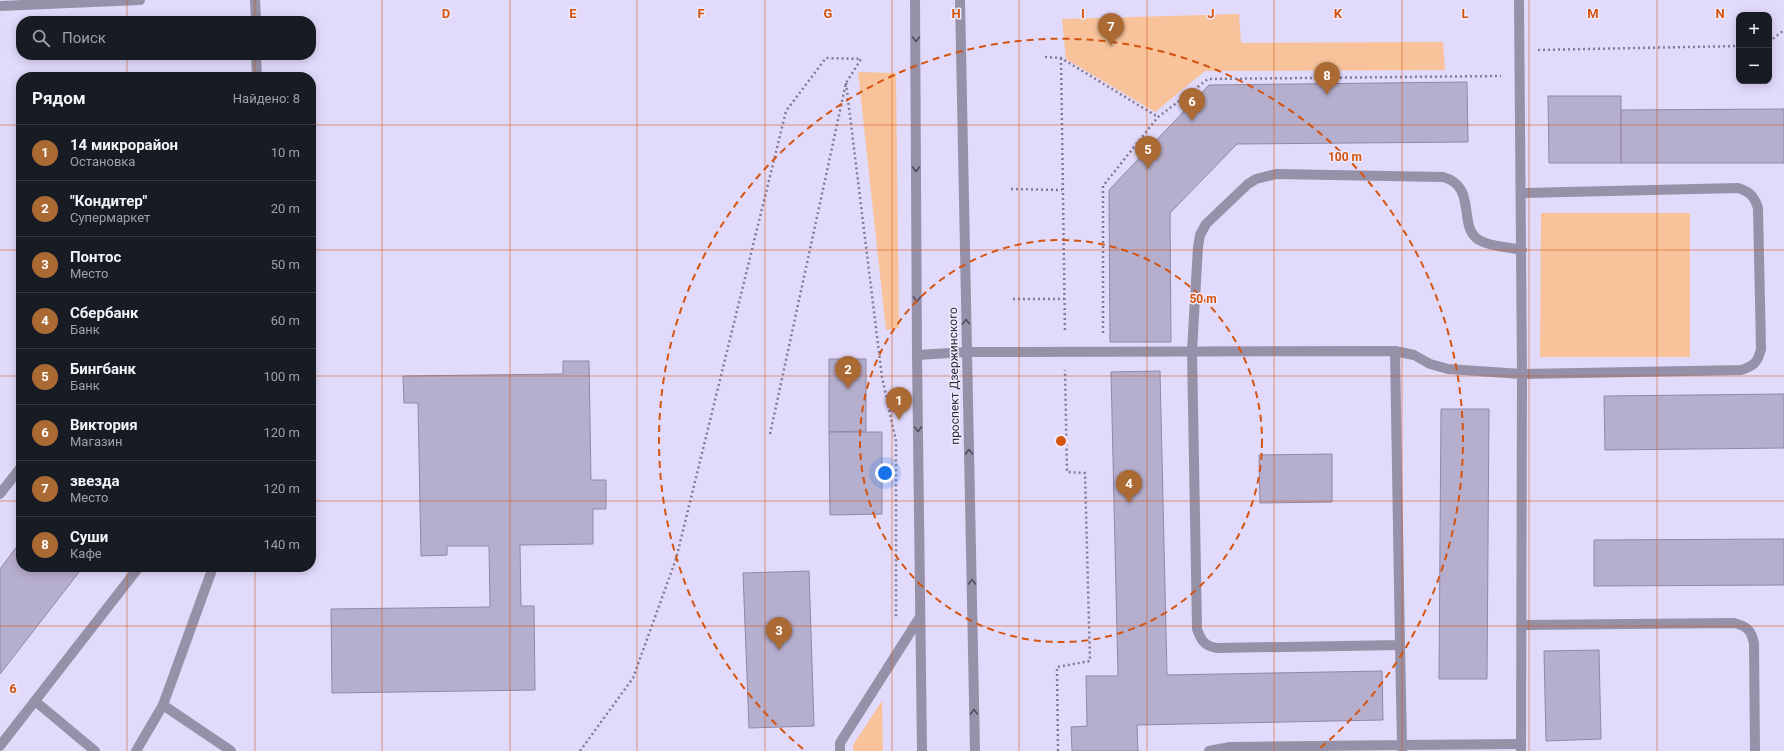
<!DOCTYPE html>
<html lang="ru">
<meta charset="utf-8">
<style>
:root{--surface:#171b24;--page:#20242c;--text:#f1f3f6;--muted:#9ea1a6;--line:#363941;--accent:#ab6a34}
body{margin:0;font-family:Roboto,sans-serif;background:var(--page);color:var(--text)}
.controls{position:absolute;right:12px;top:12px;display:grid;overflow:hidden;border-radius:8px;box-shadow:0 2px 10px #0003}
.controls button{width:36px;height:36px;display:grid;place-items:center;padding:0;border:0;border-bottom:1px solid var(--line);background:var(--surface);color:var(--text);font:20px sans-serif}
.you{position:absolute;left:885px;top:473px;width:14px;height:14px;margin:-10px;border:3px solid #fff;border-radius:50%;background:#1a73e8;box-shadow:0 0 0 6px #1a73e833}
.badge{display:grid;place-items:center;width:26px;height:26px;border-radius:50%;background:var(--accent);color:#fff;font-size:13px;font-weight:700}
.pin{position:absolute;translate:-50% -33px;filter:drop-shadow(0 1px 2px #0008)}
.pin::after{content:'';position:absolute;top:21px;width:14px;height:12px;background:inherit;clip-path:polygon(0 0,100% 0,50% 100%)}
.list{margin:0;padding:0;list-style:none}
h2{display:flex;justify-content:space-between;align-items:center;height:52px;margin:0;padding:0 16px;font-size:17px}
h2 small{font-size:13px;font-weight:400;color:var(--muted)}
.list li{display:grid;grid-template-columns:26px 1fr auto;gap:12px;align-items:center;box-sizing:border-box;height:56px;padding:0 16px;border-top:1px solid var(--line)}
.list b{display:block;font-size:15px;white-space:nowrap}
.list p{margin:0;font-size:13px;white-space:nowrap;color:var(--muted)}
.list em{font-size:13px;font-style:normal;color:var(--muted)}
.icon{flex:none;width:22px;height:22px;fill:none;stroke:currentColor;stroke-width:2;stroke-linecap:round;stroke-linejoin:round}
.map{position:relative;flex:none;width:1784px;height:751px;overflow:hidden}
.search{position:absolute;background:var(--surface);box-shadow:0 2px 10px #0003;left:16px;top:16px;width:300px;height:44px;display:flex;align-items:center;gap:10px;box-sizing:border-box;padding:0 14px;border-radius:16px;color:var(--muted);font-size:15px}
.panel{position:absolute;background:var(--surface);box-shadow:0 2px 10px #0003;left:16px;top:72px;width:300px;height:500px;border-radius:16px}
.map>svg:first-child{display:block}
.green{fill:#f8c39b}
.building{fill:#b6aecd;stroke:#9088a6}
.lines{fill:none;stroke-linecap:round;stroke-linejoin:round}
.path{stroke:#807b91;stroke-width:2.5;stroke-dasharray:2 3;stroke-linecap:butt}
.minor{stroke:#9690a8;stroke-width:10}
.oneway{stroke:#514d5d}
.grid{fill:none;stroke:#d55410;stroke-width:1;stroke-opacity:0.55}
.ring{fill:none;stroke:#d55410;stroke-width:2;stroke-dasharray:7 5}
.labels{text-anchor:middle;stroke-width:3;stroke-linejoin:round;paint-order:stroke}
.street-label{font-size:12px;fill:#2c2935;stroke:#efeafe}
.grid-label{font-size:13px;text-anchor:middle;font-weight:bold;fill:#d55410;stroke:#efeafe;stroke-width:3;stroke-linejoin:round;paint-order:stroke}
.centre{fill:#d55410;stroke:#efeafe;stroke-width:2}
.ring-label{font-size:12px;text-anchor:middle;font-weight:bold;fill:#d55410;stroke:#efeafe;stroke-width:3;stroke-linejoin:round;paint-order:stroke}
</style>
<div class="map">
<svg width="1784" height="751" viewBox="0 0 1784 751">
<rect width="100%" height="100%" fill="#e2dafb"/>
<g class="green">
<path d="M1239 14 1241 43 1443 42 1445 70 1205 71 1155 112 1066 59 1062 19Z"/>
<path d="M858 72 896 73 899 328 886 330Z"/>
<path d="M1541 213H1690V357H1540Z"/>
<path d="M882 701 883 751H853V745Z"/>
</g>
<g class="building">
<path d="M1467 82 1468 142 1237 144 1170 213 1171 342H1110L1109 190 1209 85Z"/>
<path d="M1548 96H1621V163H1549Z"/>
<path d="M1784 109V163H1621V110Z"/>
<path d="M829 359H866V431L829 432Z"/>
<path d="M563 361H589L591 480H606V509H593V544L520 545 521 606H534L535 690 332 693 331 609 490 607 489 546H447V555L421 556 418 403H404L403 376 563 374Z"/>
<path d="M1160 371 1167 675 1382 671 1383 720 1137 725 1138 751H1072L1071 727 1087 726 1086 676H1118L1111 372Z"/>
<path d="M1784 394V448L1605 450 1604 396Z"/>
<path d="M1441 409H1489L1487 679H1439Z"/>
<path d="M829 432H882V514L830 515Z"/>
<path d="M1332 454V502L1260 503 1259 455Z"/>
<path d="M1784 539V585L1594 586V540Z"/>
<path d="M21 541V567H83L0 674V569Z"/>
<path d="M809 571 814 726 749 728 743 573Z"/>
<path d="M1599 650 1601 739 1546 741 1544 651Z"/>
</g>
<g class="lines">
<g class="path">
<path d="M1769 42 1784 30"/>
<path d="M1538 50 1739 46"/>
<path d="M1045 57 1061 58 1158 117"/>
<path d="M1061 58 1065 333"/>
<path d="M846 83 882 377 896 441V617"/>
<path d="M1011 189 1062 190"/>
<path d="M1013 299H1064"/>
<path d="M1103 333V186L1158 117 1208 79 1501 76"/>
<path d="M770 434 846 83 861 59"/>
<path d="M580 751 633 678 676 559 786 111 826 58 861 59"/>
<path d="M1058 751 1057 667 1090 661 1085 473 1067 472 1065 370"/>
</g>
<g class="minor">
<path d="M255 0 256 21"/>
<path d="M915 0 917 355 922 751"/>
<path d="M960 0 975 751"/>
<path d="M1519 0 1522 374 1521 751"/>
<path d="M0 6 140 0"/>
<path d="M256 55 257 77"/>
<path d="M1395 351 1400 645 1217 648C1205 646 1201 641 1197 629L1192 351 1198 247 1200 235 1206 224 1248 184 1256 179 1276 174 1443 177C1478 186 1457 227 1479 240 1491 247 1509 247 1522 250"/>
<path d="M917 355 967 352 1395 351 1414 355 1430 364 1448 369 1522 374 1741 370C1754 366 1758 362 1761 349L1758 208C1754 196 1750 192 1738 188L1521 193"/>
<path d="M0 494 21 467"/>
<path d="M1521 625 1734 623C1747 626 1751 630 1754 643L1755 751"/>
<path d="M35 701 95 751"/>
<path d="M163 705 231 751"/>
<path d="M0 746 139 567"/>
<path d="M136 751 163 705 213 567"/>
<path d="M840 751V743L920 617"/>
<path d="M1209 751 1230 747 1402 745 1400 645"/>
<path d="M1402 751V745L1521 744"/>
</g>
</g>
<defs><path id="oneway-chevron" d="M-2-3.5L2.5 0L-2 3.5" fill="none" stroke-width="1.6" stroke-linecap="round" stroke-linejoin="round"/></defs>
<g class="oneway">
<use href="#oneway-chevron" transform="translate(916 39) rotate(89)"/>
<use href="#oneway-chevron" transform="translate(916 169) rotate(90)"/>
<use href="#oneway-chevron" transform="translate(917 299) rotate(90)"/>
<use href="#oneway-chevron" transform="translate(966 322) rotate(-91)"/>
<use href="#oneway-chevron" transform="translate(918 429) rotate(89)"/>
<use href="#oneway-chevron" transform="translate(969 452) rotate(-91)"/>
<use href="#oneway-chevron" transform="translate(972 582) rotate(-91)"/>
<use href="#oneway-chevron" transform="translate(974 712) rotate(-91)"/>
</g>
<path class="grid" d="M127 0V21M255 0V21M382 0V751M510 0V751M637 0V751M765 0V751M892 0V751M1019 0V751M1147 0V751M1274 0V751M1402 0V751M1529 0V751M1657 0V751M127 55V77M255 55V77M0 125H21M311 125H1784M0 250H21M311 250H1784M0 376H21M311 376H1784M0 501H21M311 501H1784M127 567V751M255 567V751M0 626H1784"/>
<g class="ring">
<circle cx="1061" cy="441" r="201"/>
<path d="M803 749A402 402 0 1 1 1319 749"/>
</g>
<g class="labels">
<g class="street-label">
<text transform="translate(954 376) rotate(-91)" y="4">проспект Дзержинского</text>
</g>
</g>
<g class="grid-label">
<text x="446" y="18">D</text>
<text x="573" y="18">E</text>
<text x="701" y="18">F</text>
<text x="828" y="18">G</text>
<text x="956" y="18">H</text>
<text x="1083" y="18">I</text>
<text x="1211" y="18">J</text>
<text x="1338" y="18">K</text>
<text x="1465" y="18">L</text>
<text x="1593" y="18">M</text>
<text x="1720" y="18">N</text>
<text x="13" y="693">6</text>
</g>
<circle cx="1061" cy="441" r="6" class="centre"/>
<g class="ring-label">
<text x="1345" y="161">100 m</text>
<text x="1203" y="303">50 m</text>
</g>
</svg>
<div class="controls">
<button>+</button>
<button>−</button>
</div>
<div class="you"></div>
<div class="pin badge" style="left:899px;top:420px">1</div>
<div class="pin badge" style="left:848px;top:389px">2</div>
<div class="pin badge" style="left:779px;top:650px">3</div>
<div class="pin badge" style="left:1129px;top:503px">4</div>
<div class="pin badge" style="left:1148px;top:169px">5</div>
<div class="pin badge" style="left:1192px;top:121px">6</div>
<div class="pin badge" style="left:1111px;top:46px">7</div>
<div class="pin badge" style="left:1327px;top:95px">8</div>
<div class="search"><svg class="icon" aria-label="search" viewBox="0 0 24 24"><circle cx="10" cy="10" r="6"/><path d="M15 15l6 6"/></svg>Поиск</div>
<section class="panel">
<h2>Рядом<small>Найдено: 8</small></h2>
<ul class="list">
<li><span class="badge">1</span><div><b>14 микрорайон</b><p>Остановка</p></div><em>10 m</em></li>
<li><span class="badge">2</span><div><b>&quot;Кондитер&quot;</b><p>Супермаркет</p></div><em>20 m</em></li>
<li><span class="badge">3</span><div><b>Понтос</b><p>Место</p></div><em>50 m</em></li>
<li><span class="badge">4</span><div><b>Сбербанк</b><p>Банк</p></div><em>60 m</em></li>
<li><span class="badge">5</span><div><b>Бингбанк</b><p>Банк</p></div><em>100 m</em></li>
<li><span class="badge">6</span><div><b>Виктория</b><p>Магазин</p></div><em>120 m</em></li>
<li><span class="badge">7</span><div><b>звезда</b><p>Место</p></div><em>120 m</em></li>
<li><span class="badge">8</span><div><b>Суши</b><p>Кафе</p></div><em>140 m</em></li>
</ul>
</section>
</div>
